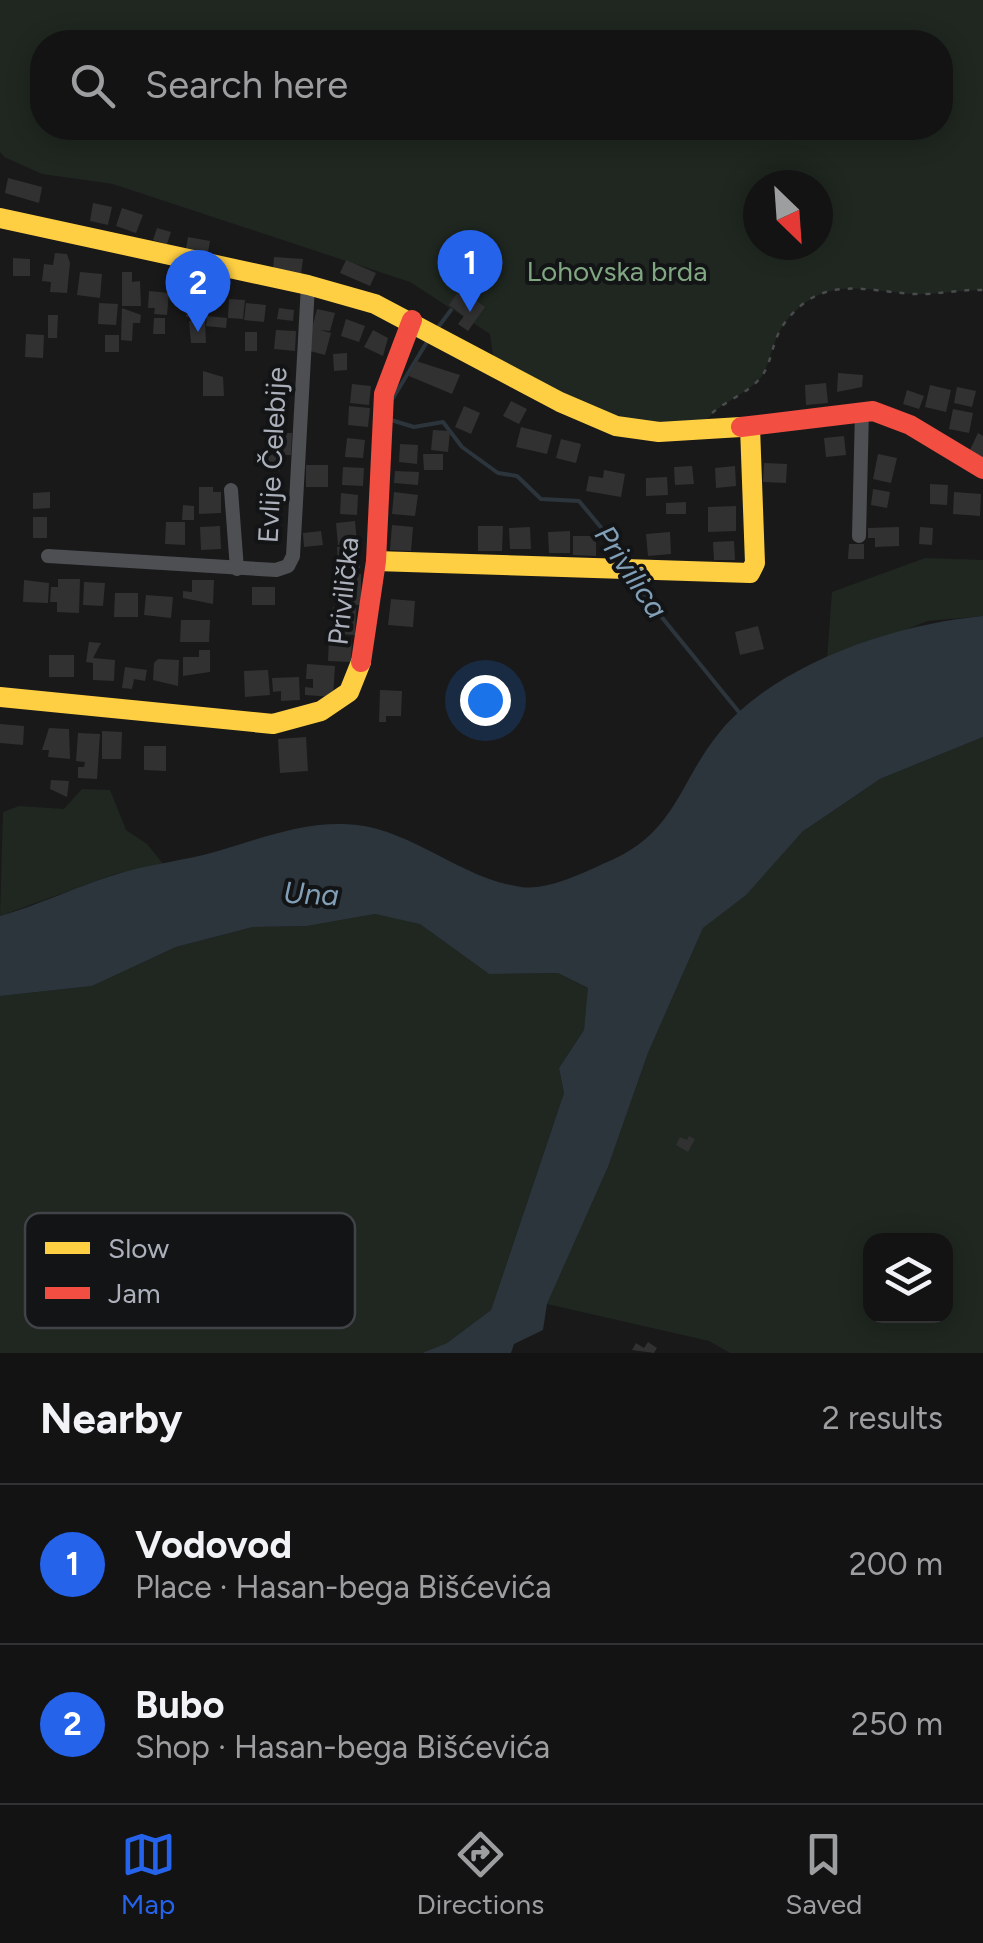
<!DOCTYPE html>
<meta charset="utf-8">
<style>
:root{--surface:#131314;--page:#1c1c1d;--text:#f1f3f6;--muted:#9d9ea0;--line:#323234;--accent:#2563eb}
body{margin:0;font-family:Figtree,sans-serif;background:var(--page);color:var(--text)}
.controls{position:absolute;right:30px;bottom:30px;display:grid;overflow:hidden;border-radius:20px;box-shadow:0 5px 25px #0003}
.controls button{width:90px;height:90px;display:grid;place-items:center;padding:0;border:0;border-bottom:2px solid var(--line);background:var(--surface);color:var(--text);font:50px sans-serif}
.compass{position:absolute;left:743px;top:170px;width:90px;height:90px;border-radius:50%;background:var(--surface);box-shadow:0 5px 25px #0003;rotate:155deg}
.you{position:absolute;left:485px;top:700px;width:35px;height:35px;margin:-25px;border:8px solid #fff;border-radius:50%;background:#1a73e8;box-shadow:0 0 0 15px #1a73e833}
.badge{display:grid;place-items:center;width:65px;height:65px;border-radius:50%;background:var(--accent);color:#fff;font-size:32px;font-weight:700}
.pin{position:absolute;translate:-50% -82px;filter:drop-shadow(0 2px 5px #0008)}
.pin::after{content:'';position:absolute;top:52px;width:35px;height:30px;background:inherit;clip-path:polygon(0 0,100% 0,50% 100%)}
.list{margin:0;padding:0;list-style:none}
h2{display:flex;justify-content:space-between;align-items:center;height:130px;margin:0;padding:0 40px;font-size:42px}
h2 small{font-size:32px;font-weight:400;color:var(--muted)}
.list li{display:grid;grid-template-columns:65px 1fr auto;gap:30px;align-items:center;box-sizing:border-box;height:160px;padding:0 40px;border-top:2px solid var(--line)}
.list b{display:block;font-size:38px;white-space:nowrap}
.list p{margin:0;font-size:32px;white-space:nowrap;color:var(--muted)}
.list em{font-size:32px;font-style:normal;color:var(--muted)}
.icon{flex:none;width:55px;height:55px;fill:none;stroke:currentColor;stroke-width:2;stroke-linecap:round;stroke-linejoin:round}
.map{position:relative;flex:none;width:983px;height:1353px;overflow:hidden}
.search{position:absolute;background:var(--surface);box-shadow:0 5px 25px #0003;left:30px;right:30px;top:30px;height:110px;display:flex;align-items:center;gap:25px;box-sizing:border-box;padding:0 35px;border-radius:40px;color:var(--muted);font-size:38px}
.sheet{height:450px;background:var(--surface)}
nav{display:flex;justify-content:space-around;align-items:center;box-sizing:border-box;height:140px;border-top:2px solid var(--line);background:var(--surface);font-size:28px;color:var(--muted)}
nav a{display:grid;justify-items:center;gap:5px}
nav .on{color:var(--accent)}
.map>svg:first-child{display:block}
.green{fill:#1f2720;fill-rule:evenodd}
.water{fill:#2c353c}
.lines{fill:none;stroke-linecap:round;stroke-linejoin:round}
.stream{stroke:#2c353c;stroke-width:4}
.building{fill:#313132}
.path{stroke:#494b4d;stroke-width:2.5;stroke-dasharray:5 8;stroke-linecap:butt}
.street{stroke:#4d4f53;stroke-width:14}
.slow{stroke:#ffcf43;stroke-width:20}
.jam{stroke:#f24e42;stroke-width:20}
.labels{text-anchor:middle;stroke-width:8;stroke-linejoin:round;paint-order:stroke}
.park-label{font-size:28px;fill:#81a682;stroke:#131416}
.street-label{font-size:28px;fill:#abb0bb;stroke:#131416}
.water-label{font-size:30px;font-style:italic;fill:#819fb6;stroke:#131416}
.key{fill:#131416;stroke:#414348;stroke-width:2.5}
.key-label{font-size:28px;fill:#abb0bb}
</style>
<div class="map">
<svg width="983" height="1353" viewBox="0 0 983 1353">
<rect width="100%" height="100%" fill="#19191a"/>
<g class="green">
<path d="M0 0H983V290C960 290 936 295 914 294 865 291 826 274 787 320 771 339 771 368 758 381 739 399 714 404 701 429L638 430 495 368 490 334 410 282 113 184 42 174 4 157 0 152ZM42 42H940V128H42ZM758 185H818V245H758Z"/>
<path d="M925 558 983 560V616L928 621 827 660 832 592Z"/>
<path d="M983 737V1353H730L709 1341 547 1304 608 1167 648 1053 703 928 802 832 880 779ZM870 1240H946V1316H870Z"/>
<path d="M82 789 110 790 126 830 147 844 164 865 115 874 0 916 3 812 19 806 64 809Z"/>
<path d="M375 914 419 923 489 974 558 973 589 989 584 1030 559 1068 564 1093 491 1310 447 1343 422 1353H0V996L92 986 176 947 253 927 307 926Z"/>
</g>
<path class="water" d="M983 616V737L880 779 802 832 746 895 703 928 648 1053 608 1167 547 1304 543 1330 514 1344 511 1353H422L447 1343 491 1310 564 1093 559 1068 584 1030 588 988 558 973 489 974 420 924 375 914 307 926 253 927 176 947 92 986 0 996V916C39 905 75 887 114 875 148 864 184 861 218 851 259 839 299 823 343 824 409 825 457 878 521 887 549 891 589 870 614 859 676 830 680 781 719 733 776 663 896 624 983 616Z"/>
<g class="lines">
<g class="stream">
<path d="M436 330 451 310"/>
<path d="M393 398 427 342"/>
<path d="M391 420 414 427 443 422 462 447 498 473 517 476 541 499 579 501 629 561"/>
<path d="M633 575 638 588 743 717"/>
</g>
</g>
<g class="building">
<path d="M8 178 42 187 39 203 5 193Z"/>
<path d="M93 203 112 207 108 225 90 221Z"/>
<path d="M122 208 143 215 136 233 116 226Z"/>
<path d="M157 228 171 232 167 244 153 240Z"/>
<path d="M188 237 210 241 207 258 185 254Z"/>
<path d="M55 253 67 254 70 263 67 293 50 292 51 282 42 281 44 264 53 265Z"/>
<path d="M274 257 303 259 301 274 273 271Z"/>
<path d="M13 258 30 259V276H13Z"/>
<path d="M346 260 376 273 370 286 340 273Z"/>
<path d="M80 272 102 274 100 298 77 295Z"/>
<path d="M122 272H132V282L140 281 141 306H122Z"/>
<path d="M460 289 485 307 468 331 458 324 464 316 449 305Z"/>
<path d="M149 291 169 293 167 315 154 314 155 308H148Z"/>
<path d="M205 293V317H186L185 294Z"/>
<path d="M229 299 245 300 243 319 228 318Z"/>
<path d="M99 303 118 304 116 325 98 324Z"/>
<path d="M246 303 266 305 264 322 244 320Z"/>
<path d="M122 308 141 315 140 323H133L132 341 121 340Z"/>
<path d="M279 308 294 310 293 321 277 319Z"/>
<path d="M317 309 335 313 330 331 320 330 331 333 325 355 306 350Z"/>
<path d="M48 315H58L57 338H48Z"/>
<path d="M207 316 227 318 226 328 206 326Z"/>
<path d="M154 318H165V334H153Z"/>
<path d="M346 319 365 326 359 342 341 336Z"/>
<path d="M205 320 206 343H191L189 321Z"/>
<path d="M276 330 296 331 295 351 274 349Z"/>
<path d="M373 330 388 338 383 356 364 347Z"/>
<rect x="245" y="332" width="12" height="19"/>
<path d="M26 334 44 335 43 358 25 357Z"/>
<rect x="105" y="335" width="14" height="17"/>
<path d="M347 353V370L334 371 333 354Z"/>
<path d="M416 361 460 375 452 394 409 376Z"/>
<path d="M203 371 223 377 224 396H203Z"/>
<path d="M838 373 863 375 862 387 837 392Z"/>
<path d="M826 383 828 403 806 405 805 385Z"/>
<path d="M352 384 371 386 369 405 350 403Z"/>
<path d="M930 385 951 390 946 412 925 407Z"/>
<path d="M957 387 976 391 972 407 954 403Z"/>
<path d="M907 390 924 396 919 409 903 404Z"/>
<path d="M511 401 527 409 519 424 503 416Z"/>
<path d="M349 406 370 408 368 427 348 425Z"/>
<path d="M464 406 480 413 471 434 455 427Z"/>
<path d="M953 409 973 413 969 433 949 429Z"/>
<path d="M521 427 552 435 547 454 516 447Z"/>
<path d="M433 430 450 431 448 452 431 450Z"/>
<path d="M269 433H292L291 455H281L280 471 268 470Z"/>
<path d="M978 433 983 436V459L969 452Z"/>
<path d="M844 436 846 455 826 457 824 438Z"/>
<path d="M347 438 365 440 363 458 345 457Z"/>
<path d="M561 439 581 444 576 463 556 458Z"/>
<path d="M400 444 418 445 417 464 399 462Z"/>
<path d="M423 454H443V470H424Z"/>
<path d="M878 454 897 458 891 483 873 479Z"/>
<path d="M764 463 787 464 786 483 763 482Z"/>
<rect x="306" y="465" width="22" height="22"/>
<path d="M692 466 694 484 675 485 674 467Z"/>
<path d="M735 466 736 486 716 488 715 468Z"/>
<path d="M343 467 364 468 363 486 342 485Z"/>
<path d="M604 470 625 474 621 497 586 491 589 476 603 478Z"/>
<path d="M395 471 419 472 418 485 394 483Z"/>
<path d="M667 477 668 495 646 496V478Z"/>
<path d="M930 484 948 485 947 505 930 504Z"/>
<path d="M199 487H213V492H221V513L199 514Z"/>
<path d="M873 489 890 492 887 508 871 505Z"/>
<path d="M50 492V508L33 509V493Z"/>
<path d="M394 492 418 495 415 516 392 514Z"/>
<path d="M954 492 981 494 980 516 953 514Z"/>
<path d="M341 493 358 495 357 515 340 514Z"/>
<path d="M686 502V514H666V503Z"/>
<path d="M183 505 194 506V520H182Z"/>
<path d="M736 506V531L708 532V507Z"/>
<rect x="33" y="517" width="14" height="21"/>
<path d="M355 521 357 543 338 545 336 523Z"/>
<path d="M166 522H185V545L165 544Z"/>
<path d="M392 525 413 527 411 551 390 550Z"/>
<path d="M220 526 221 549 201 550 200 527Z"/>
<path d="M478 526H503L502 551H478Z"/>
<path d="M530 527 531 549H510L509 528Z"/>
<path d="M899 527V546L875 547V538H868V528Z"/>
<path d="M920 527 933 528 932 545 919 544Z"/>
<path d="M321 531 323 545 304 547 303 533Z"/>
<path d="M570 531V553H549L548 532Z"/>
<path d="M670 532 671 554 648 556 646 534Z"/>
<path d="M573 536H596V556L573 555Z"/>
<path d="M734 541 735 560H714L713 542Z"/>
<path d="M849 544H864V559H848Z"/>
<path d="M358 546 360 568 338 569 337 547Z"/>
<path d="M336 574H361V605L335 604Z"/>
<path d="M58 579H80L79 613 57 612V602H50L51 587H58Z"/>
<path d="M24 580 49 583 48 603 23 602Z"/>
<path d="M192 580H214L213 604 183 598V591L192 592Z"/>
<path d="M84 582 105 583 103 606 83 605Z"/>
<rect x="252" y="587" width="23" height="18"/>
<path d="M115 593H138V617H114Z"/>
<path d="M146 595 173 597 171 618 144 615Z"/>
<path d="M391 599 415 601 413 627 388 625Z"/>
<path d="M333 607 356 608 355 635 331 634Z"/>
<path d="M181 620H210L209 642H180Z"/>
<path d="M758 626 764 649 740 655 735 632Z"/>
<path d="M329 638 352 639 351 662 328 661Z"/>
<path d="M89 642 101 643 93 658 115 660 114 681 93 680V663L86 662Z"/>
<path d="M199 650H210V672L183 676V657H199Z"/>
<rect x="49" y="655" width="25" height="22"/>
<path d="M158 659 179 660 178 686 153 680 154 663Z"/>
<path d="M307 664 335 666 333 697 305 695V687L313 688V679H306Z"/>
<path d="M125 667 147 670 145 681 134 679 132 689 122 688Z"/>
<path d="M268 670 270 695 245 697 244 671Z"/>
<path d="M299 677 300 700 281 701V691L273 692 272 678Z"/>
<path d="M380 690 402 691 401 716H386V722H379Z"/>
<path d="M0 724 24 726 23 745 0 743Z"/>
<path d="M49 728 69 729 70 759 48 757 49 750H42Z"/>
<path d="M102 731 122 732 121 759H102Z"/>
<path d="M78 733 100 734 97 779 78 778V767H84L85 762 76 761Z"/>
<path d="M306 737 308 771 280 773 278 739Z"/>
<path d="M144 746H166V771L144 770Z"/>
<path d="M51 780 69 781 67 797 50 789Z"/>
<path d="M689 1136 695 1139 688 1152 676 1145 680 1137 687 1140Z"/>
<path d="M648 1342 657 1348 654 1353 632 1350 636 1343 644 1348Z"/>
</g>
<g class="lines">
<path class="path" d="M712 413C727 400 750 392 761 377 773 362 771 340 786 321 823 274 864 291 914 294 936 295 960 289 983 290"/>
<g class="street">
<path d="M231 490 237 569"/>
<path d="M859 536 862 411"/>
<path d="M48 556 276 570 288 566 293 556 308 285"/>
</g>
<g class="slow">
<path d="M0 218 308 285 375 304 560 402 616 426 659 432 741 427"/>
<path d="M376 561 750 573 755 563 750 427"/>
<path d="M0 697 273 724 321 711 349 692 361 662"/>
</g>
<g class="jam">
<path d="M741 427 873 411 910 425 983 469"/>
<path d="M361 662 376 561 384 394 412 320"/>
</g>
</g>
<g class="labels">
<g class="park-label">
<text x="617" y="281">Lohovska brda</text>
</g>
<g class="street-label">
<text transform="translate(272 455) rotate(-87)" y="10">Evlije Čelebije</text>
<text transform="translate(343 591) rotate(-84)" y="10">Privilička</text>
</g>
<g class="water-label">
<text transform="translate(631 572) rotate(56)" y="10">Privilica</text>
<text transform="translate(311 894) rotate(3)" y="10">Una</text>
</g>
</g>
<rect x="25" y="1213" width="330" height="115" rx="15" class="key"/>
<rect x="45" y="1242" width="45" height="12" fill="#ffcf43"/>
<rect x="45" y="1287" width="45" height="12" fill="#f24e42"/>
<g class="key-label">
<text x="108" y="1258">Slow</text>
<text x="108" y="1303">Jam</text>
</g>
</svg>
<div class="controls">
<button><svg class="icon" aria-label="layers" viewBox="0 0 24 24"><path d="M12 4l9 5-9 5-9-5zM3 14l9 5 9-5"/></svg></button>
</div>
<svg class="compass" viewBox="-18 -18 36 36"><path d="M0-13l5 13h-10z" fill="#e53935"/><path d="M0 13l5-13h-10z" fill="#9d9ea0"/></svg>
<div class="you"></div>
<div class="pin badge" style="left:470px;top:312px">1</div>
<div class="pin badge" style="left:198px;top:332px">2</div>
<div class="search"><svg class="icon" aria-label="search" viewBox="0 0 24 24"><circle cx="10" cy="10" r="6"/><path d="M15 15l6 6"/></svg>Search here</div>
</div>
<section class="sheet">
<h2>Nearby<small>2 results</small></h2>
<ul class="list">
<li><span class="badge">1</span><div><b>Vodovod</b><p>Place · Hasan-bega Bišćevića</p></div><em>200 m</em></li>
<li><span class="badge">2</span><div><b>Bubo</b><p>Shop · Hasan-bega Bišćevića</p></div><em>250 m</em></li>
</ul>
</section>
<nav>
<a class="on"><svg class="icon" aria-label="map" viewBox="0 0 24 24"><path d="M3 6l6-2 6 2 6-2v14l-6 2-6-2-6 2zM9 4v14M15 6v14"/></svg>Map</a>
<a><svg class="icon" aria-label="directions" viewBox="0 0 24 24"><path d="M12 3l9 9-9 9-9-9zM9 14v-3h6M13 9l2 2-2 2"/></svg>Directions</a>
<a><svg class="icon" aria-label="saved" viewBox="0 0 24 24"><path d="M7 4h10v16l-5-4-5 4z"/></svg>Saved</a>
</nav>
